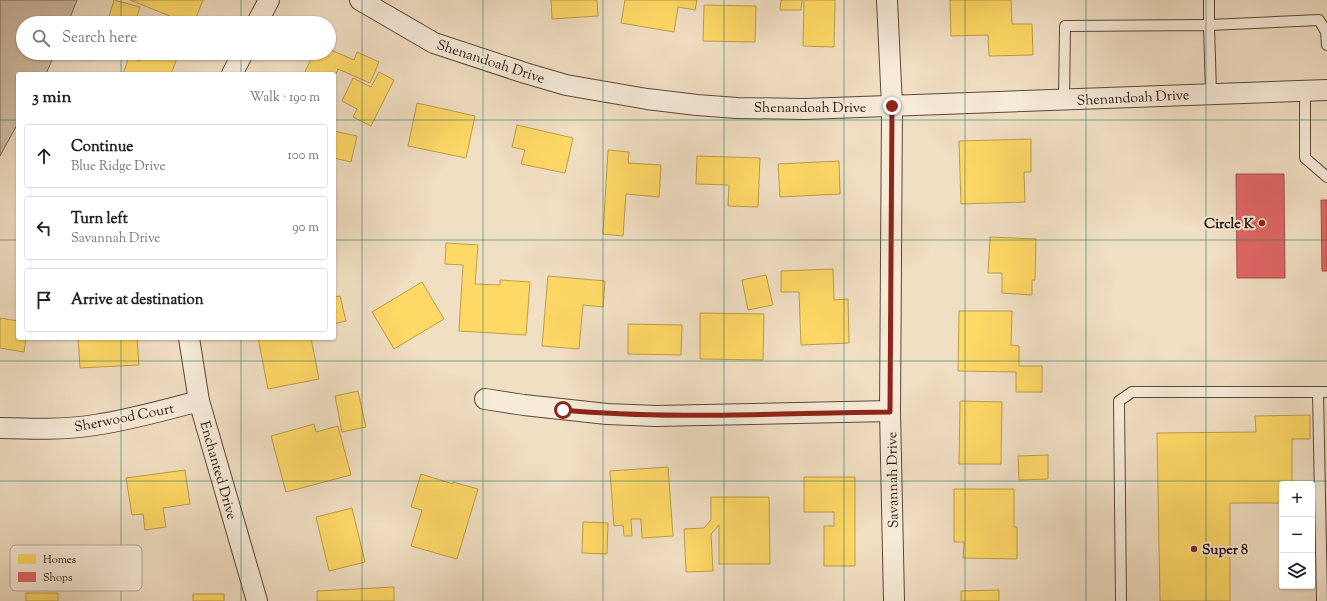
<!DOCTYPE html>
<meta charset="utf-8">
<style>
:root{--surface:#fff;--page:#f2f2f2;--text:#202124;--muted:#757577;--line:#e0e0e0}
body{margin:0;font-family:"Sorts Mill Goudy",serif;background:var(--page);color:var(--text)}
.controls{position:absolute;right:12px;bottom:12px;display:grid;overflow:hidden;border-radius:4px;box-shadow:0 1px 3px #0004}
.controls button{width:36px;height:36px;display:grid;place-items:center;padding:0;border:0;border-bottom:1px solid var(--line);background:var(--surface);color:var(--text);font:20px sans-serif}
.stop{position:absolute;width:12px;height:12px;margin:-9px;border:3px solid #8f2418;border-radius:50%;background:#fff}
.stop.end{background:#8f2418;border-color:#fff;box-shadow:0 1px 4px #0008}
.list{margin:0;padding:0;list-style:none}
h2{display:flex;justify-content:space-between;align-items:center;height:52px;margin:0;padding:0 16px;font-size:17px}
h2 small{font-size:13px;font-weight:400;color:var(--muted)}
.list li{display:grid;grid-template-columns:26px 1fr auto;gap:12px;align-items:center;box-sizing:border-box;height:64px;margin:0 8px 8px;padding:0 8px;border:1px solid var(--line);border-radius:4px}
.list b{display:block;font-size:15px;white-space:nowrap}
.list p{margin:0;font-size:13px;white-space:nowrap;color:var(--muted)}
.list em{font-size:13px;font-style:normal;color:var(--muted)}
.icon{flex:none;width:22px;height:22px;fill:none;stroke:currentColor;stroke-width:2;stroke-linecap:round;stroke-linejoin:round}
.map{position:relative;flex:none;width:1327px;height:601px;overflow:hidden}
.search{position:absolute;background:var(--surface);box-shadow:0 1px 3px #0004;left:16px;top:16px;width:320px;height:44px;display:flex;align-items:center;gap:10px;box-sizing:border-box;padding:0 14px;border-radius:22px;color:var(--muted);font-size:15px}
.panel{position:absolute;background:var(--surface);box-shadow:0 1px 3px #0004;left:16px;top:72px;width:320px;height:268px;border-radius:4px}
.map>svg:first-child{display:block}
.green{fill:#cfbda4;stroke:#7c6958}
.homes{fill:#ffd966;stroke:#be9e4b}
.shops{fill:#e06666;stroke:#a94e4b}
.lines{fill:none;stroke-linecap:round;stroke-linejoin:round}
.service-casing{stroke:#5a483a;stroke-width:12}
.minor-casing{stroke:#5a483a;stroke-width:22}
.service{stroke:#f6ead8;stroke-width:10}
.minor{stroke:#f6ead8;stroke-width:20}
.route{stroke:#8f2418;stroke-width:5}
.grid{fill:none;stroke:#0f766e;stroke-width:1;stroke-opacity:0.55}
.poi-dot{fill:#8f2418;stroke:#f6ead8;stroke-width:1.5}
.labels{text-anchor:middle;stroke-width:4;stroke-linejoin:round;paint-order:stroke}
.street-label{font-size:14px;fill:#28150c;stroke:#f6ead8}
.poi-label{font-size:14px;font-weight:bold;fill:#28150c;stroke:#f6ead8;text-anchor:end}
.key{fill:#f6ead8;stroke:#b8aa9b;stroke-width:1}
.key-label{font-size:11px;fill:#28150c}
</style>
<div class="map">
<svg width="1327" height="601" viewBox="0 0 1327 601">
<rect width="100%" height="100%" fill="#f1dfc3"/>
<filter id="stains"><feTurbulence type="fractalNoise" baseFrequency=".005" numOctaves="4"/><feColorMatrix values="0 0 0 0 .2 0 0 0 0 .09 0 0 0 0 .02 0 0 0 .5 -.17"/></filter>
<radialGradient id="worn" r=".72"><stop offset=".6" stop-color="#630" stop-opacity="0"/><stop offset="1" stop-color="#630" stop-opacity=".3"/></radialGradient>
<path class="green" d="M0 0H77L68 23H23V53H55L46 74H18V123L0 156Z"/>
<g class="homes">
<path d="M114 0 140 7 135 23H107Z"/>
<path d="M130 0H203L194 23H187Z"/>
<path d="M551 0H597L598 16 552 19Z"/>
<path d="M625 0H697L695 10 678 7 674 32 621 23Z"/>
<path d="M781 0H802L801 10H780Z"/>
<path d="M804 0H835L834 47 803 46Z"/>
<path d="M950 0H1011L1012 24H1032L1033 55 989 56 988 35 951 36Z"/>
<path d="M704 5 756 6 755 42 703 41Z"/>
<path d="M329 49 354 60 357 52 379 62 370 83 338 69 334 79V74H304L314 53H329Z"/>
<path d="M142 53H179L171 74H123L129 57 140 61Z"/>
<path d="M379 72 394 80 371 126 353 117 357 109 342 101 353 78 371 87Z"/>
<path d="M417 103 475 116 466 158 408 146Z"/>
<path d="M517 125 573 138 565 173 521 164 525 150 512 147Z"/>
<path d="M334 131 357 136 351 162 334 158Z"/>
<path d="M1031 139V172H1024L1025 202 961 204 959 141Z"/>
<path d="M608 150 629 152 628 163 661 165 659 197 626 194 623 236 603 234Z"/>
<path d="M697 156 760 158 758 207 728 206 729 185 696 184Z"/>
<path d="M839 161 840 194 780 197 778 164Z"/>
<path d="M990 237 1036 239 1035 280H1032V295L1002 293V273H988Z"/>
<path d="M446 243 478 245 475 284 500 285V280L530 282 526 335 459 331 463 265 445 264Z"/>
<path d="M833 269 834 300 848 299 849 343 801 345 799 292H781V271Z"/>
<path d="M766 275 773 305 748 310 742 280Z"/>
<path d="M548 276 605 281 603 307 583 305 579 349 542 346Z"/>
<path d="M422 282 444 319 394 349 372 312Z"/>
<path d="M340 296 346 321 334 324V297Z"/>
<path d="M959 311H1012L1011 345 1019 346V366H1042V392H1016V372L958 371Z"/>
<path d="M700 313 764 314 763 360 700 359Z"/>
<path d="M0 318 18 321V338H26L24 352 0 348Z"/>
<path d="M628 324 682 325 681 355 628 354Z"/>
<path d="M78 338H137L139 365 80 368Z"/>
<path d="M258 338H311L319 379 268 389Z"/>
<path d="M358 391 366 427 342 432 335 396Z"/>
<path d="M960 401 1002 402 1001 464H959Z"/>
<path d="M1310 415V439H1292V484H1282V503H1230V601H1160L1157 433 1256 432 1255 416Z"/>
<path d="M314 424 316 432 338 426 351 475 286 492 271 436Z"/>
<path d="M1048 455V479L1019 480 1018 456Z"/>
<path d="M668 467 673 536 642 538 641 519H631L632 536H624L623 525 614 526 610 471Z"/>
<path d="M185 470 190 504 163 508 166 527 145 530 143 514 132 515 126 478Z"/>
<path d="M421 474 453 484V482L478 489 457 559 411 546 422 510 411 507Z"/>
<path d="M804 477H855V566H824V526H834V512H804Z"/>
<path d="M954 489H1014V527H1017V559L963 558 964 542H954Z"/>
<path d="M711 497H769L770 564H719V525L711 534 713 571 686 572 684 529 704 528 711 520Z"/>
<path d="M352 508 365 562 329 571 316 517Z"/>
<path d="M583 522 608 523 607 554 582 553Z"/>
<path d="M394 587V601H317V591Z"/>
<path d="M999 590V601H961V591Z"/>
<rect x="26" y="593" width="32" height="8"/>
<rect x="193" y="594" width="31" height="7"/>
</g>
<g class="shops">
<path d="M1236 174H1284L1285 278H1237Z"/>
<path d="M1321 200H1327V271H1322Z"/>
</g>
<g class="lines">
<g class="service-casing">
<g id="service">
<path d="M1209 0V25L1319 20 1326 32 1327 45"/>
<path d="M1305 91V158L1327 177"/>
<path d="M1064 100 1065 26 1209 25 1211 93"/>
<path d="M1318 392 1322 601"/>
<path d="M1121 601 1119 401 1132 392H1327"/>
</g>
</g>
<g class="minor-casing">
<g id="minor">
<path d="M360 0 434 43 525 73 566 85 647 99 697 105 737 108 805 109 1327 90"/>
<path d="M887 0 892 106 890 411 894 601"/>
<path d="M257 23 269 0"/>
<path d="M232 74 243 53"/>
<path d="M189 338 199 401 257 601"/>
<path d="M485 399 524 405 607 414 656 416 890 411"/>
<path d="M0 428C32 429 63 430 95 425 130 420 165 410 199 401"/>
</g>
</g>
<use href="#service" class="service"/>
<use href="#minor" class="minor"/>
</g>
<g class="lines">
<path class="route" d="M563 410C671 420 781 413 890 412L892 106"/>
</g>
<path class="grid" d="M121 0V23M241 0V23M362 0V601M483 0V601M603 0V601M724 0V601M844 0V601M965 0V601M1086 0V601M1206 0V601M121 53V74M241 53V74M0 120H18M334 120H1327M0 240H18M334 240H1327M121 338V601M241 338V601M0 361H1327M0 481H1327"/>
<g class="poi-dot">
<circle cx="1262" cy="223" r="4"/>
<circle cx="1194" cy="549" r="4"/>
</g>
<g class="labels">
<g class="street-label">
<text transform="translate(491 61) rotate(18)" y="5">Shenandoah Drive</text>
<text transform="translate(1133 97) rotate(-3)" y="5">Shenandoah Drive</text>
<text x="810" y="112">Shenandoah Drive</text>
<text transform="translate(124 417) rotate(-11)" y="5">Sherwood Court</text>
<text transform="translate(219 470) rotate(74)" y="5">Enchanted Drive</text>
<text transform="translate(892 480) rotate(-91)" y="5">Savannah Drive</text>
</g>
<g class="poi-label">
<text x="1254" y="228">Circle K</text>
<text x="1202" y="554" text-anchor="start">Super 8</text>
</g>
</g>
<rect x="10" y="545" width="132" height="46" rx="6" class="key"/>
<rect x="18" y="554" width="18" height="10" fill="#ffd966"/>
<rect x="18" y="572" width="18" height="10" fill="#e06666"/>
<g class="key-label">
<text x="43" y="563">Homes</text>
<text x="43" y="581">Shops</text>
</g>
<rect width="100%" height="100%" filter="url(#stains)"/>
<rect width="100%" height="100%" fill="url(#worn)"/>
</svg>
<div class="controls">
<button>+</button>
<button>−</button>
<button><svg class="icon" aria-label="layers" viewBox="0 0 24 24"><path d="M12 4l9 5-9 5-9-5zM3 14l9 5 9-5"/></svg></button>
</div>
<div class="stop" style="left:563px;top:410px"></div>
<div class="stop end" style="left:892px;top:106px"></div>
<div class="search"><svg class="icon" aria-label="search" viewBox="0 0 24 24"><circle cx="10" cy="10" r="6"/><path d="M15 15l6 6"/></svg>Search here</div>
<section class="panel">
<h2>3 min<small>Walk · 190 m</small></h2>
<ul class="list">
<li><svg class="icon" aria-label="ahead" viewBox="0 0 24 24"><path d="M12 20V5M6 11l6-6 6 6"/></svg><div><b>Continue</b><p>Blue Ridge Drive</p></div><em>100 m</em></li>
<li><svg class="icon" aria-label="left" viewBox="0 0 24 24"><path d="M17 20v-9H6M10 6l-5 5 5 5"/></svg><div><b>Turn left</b><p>Savannah Drive</p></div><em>90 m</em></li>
<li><svg class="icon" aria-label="arrive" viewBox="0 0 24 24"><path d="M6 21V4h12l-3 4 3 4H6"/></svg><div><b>Arrive at destination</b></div></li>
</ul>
</section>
</div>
